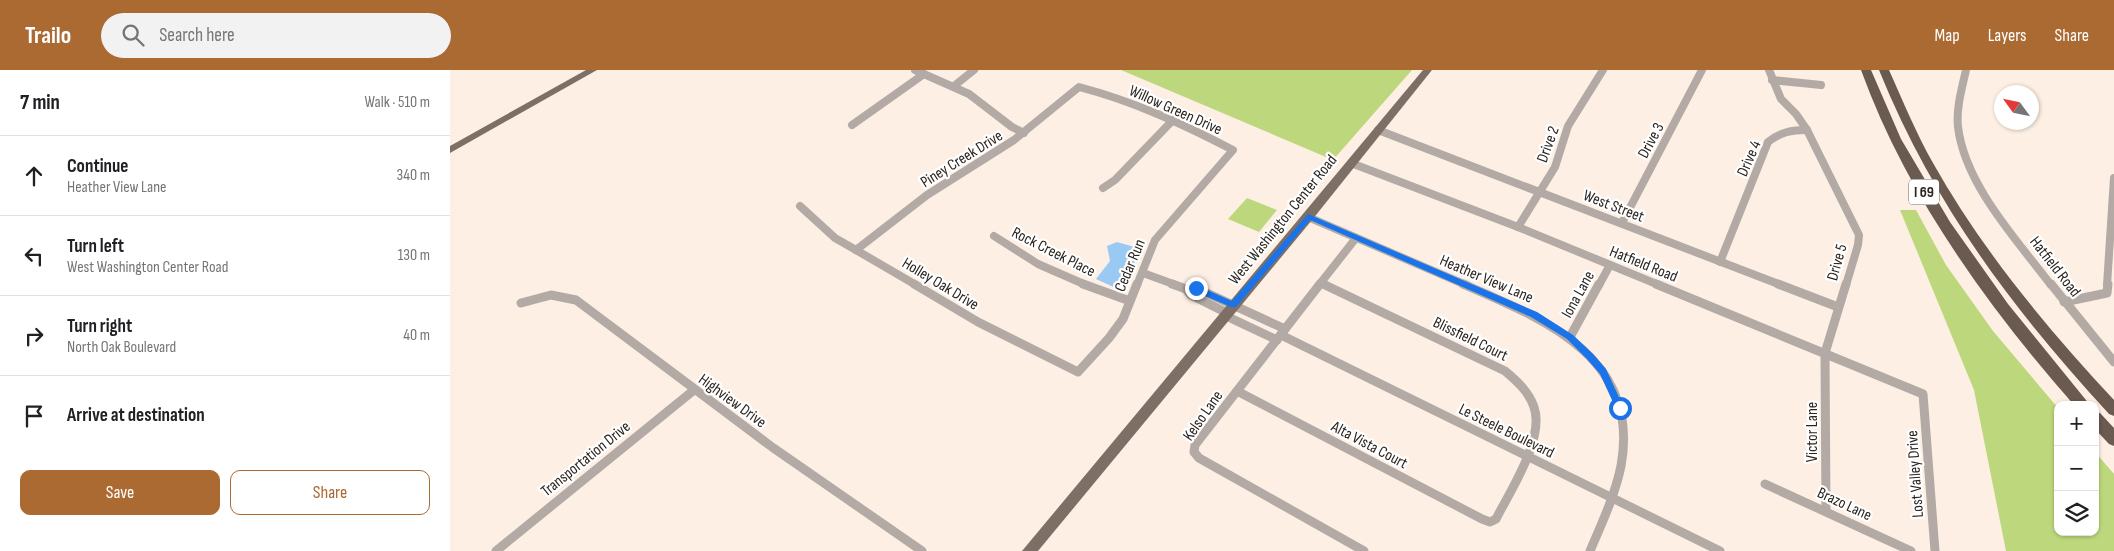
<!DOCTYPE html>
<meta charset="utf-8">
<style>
:root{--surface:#fff;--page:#f2f2f2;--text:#202124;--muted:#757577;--line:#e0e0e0;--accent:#aa6a32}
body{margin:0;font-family:"Sofia Sans Condensed",sans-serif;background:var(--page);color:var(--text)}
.controls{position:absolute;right:15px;bottom:15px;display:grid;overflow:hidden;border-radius:10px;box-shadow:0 1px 4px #0004}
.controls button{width:45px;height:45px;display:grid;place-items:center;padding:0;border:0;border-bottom:1px solid var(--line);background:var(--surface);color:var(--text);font:25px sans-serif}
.compass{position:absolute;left:1544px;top:15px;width:45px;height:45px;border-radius:50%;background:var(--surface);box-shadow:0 1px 4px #0004;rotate:303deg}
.stop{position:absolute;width:15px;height:15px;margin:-11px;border:4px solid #1a73e8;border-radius:50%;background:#fff}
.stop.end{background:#1a73e8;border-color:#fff;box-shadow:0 1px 5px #0008}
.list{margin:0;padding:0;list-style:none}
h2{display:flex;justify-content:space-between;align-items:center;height:65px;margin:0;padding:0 20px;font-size:21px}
h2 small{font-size:16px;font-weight:400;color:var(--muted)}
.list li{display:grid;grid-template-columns:32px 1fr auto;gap:15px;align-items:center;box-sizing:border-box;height:80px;padding:0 20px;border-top:1px solid var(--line)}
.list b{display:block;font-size:19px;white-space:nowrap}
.list p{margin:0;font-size:16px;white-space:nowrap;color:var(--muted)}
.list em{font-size:16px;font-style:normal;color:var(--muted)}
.actions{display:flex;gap:10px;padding:15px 20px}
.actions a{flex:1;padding:11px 0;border:1px solid var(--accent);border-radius:10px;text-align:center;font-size:18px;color:var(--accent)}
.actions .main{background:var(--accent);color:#fff}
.icon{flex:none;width:28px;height:28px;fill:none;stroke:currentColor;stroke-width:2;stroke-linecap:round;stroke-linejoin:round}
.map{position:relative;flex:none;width:1664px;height:481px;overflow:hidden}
header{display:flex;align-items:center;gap:30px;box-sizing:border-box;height:70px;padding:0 25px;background:var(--accent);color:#fff}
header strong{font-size:24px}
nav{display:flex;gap:28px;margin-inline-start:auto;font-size:18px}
.search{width:350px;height:45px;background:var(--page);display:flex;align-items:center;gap:12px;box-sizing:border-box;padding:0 18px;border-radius:28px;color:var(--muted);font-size:19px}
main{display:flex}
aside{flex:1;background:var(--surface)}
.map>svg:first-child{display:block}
.green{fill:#bdd87c}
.water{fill:#9ac9f3}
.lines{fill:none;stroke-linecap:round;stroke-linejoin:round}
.minor-far1{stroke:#b3aaa5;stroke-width:8}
.minor{stroke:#b3aaa5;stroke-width:9}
.major{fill:#7d6f65;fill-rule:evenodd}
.highway{fill:#6a5a4f;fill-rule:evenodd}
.route{fill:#1a73e8}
.labels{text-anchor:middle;stroke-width:4.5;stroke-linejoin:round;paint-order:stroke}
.shield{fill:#fff;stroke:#6b6662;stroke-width:1}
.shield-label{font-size:15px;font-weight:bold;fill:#2b241f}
.street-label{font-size:16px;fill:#2b241f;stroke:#fff}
</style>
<header>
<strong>Trailo</strong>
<div class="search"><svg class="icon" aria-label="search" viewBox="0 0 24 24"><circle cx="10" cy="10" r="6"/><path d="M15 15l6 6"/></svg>Search here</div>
<nav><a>Map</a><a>Layers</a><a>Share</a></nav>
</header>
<main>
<aside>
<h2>7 min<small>Walk · 510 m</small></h2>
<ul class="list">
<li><svg class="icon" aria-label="ahead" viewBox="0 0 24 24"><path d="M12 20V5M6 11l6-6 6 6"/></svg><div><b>Continue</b><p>Heather View Lane</p></div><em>340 m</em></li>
<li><svg class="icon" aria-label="left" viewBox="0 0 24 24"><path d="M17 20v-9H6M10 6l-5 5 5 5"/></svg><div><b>Turn left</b><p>West Washington Center Road</p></div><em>130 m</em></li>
<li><svg class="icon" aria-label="right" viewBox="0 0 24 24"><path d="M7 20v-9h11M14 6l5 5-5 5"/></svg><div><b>Turn right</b><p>North Oak Boulevard</p></div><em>40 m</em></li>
<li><svg class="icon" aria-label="arrive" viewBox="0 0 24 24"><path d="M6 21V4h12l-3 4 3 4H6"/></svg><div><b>Arrive at destination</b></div></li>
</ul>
<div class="actions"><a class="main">Save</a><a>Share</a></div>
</aside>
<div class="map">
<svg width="1664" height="481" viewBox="0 0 1664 481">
<rect width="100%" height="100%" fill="#fdefe3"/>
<g class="green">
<path d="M671 0H962L883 90Z"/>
<path d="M797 128 827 140 809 162 778 149Z"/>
<path d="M1450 140H1466L1496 195 1543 261 1608 338V462H1645V382L1664 404V481H1556L1524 320Z"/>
</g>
<path class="water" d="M667 172 688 178 689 187 676 202 677 212 675 217 668 219 646 209 660 191 657 176Z"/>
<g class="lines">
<g class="minor-far1">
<path d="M465 0 519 24 562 57 574 63"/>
<path d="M1319 0 1331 29 1346 44 1357 60 1409 165 1408 175 1396 215"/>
<path d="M1516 0C1512 18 1506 38 1508 57 1515 115 1567 170 1601 215"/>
<path d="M1322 10 1371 15"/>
<path d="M504 16 524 0"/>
<path d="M402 55 474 4"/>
<path d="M928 60 1331 215"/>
<path d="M901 93 1068 157 1209 215"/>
<path d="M653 118 665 110 723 50"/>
<path d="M350 136 385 168 406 180"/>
<path d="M858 147 1016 215"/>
<path d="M1172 153 1252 0"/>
<path d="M1068 157 1105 97 1118 56 1153 0"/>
<path d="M544 166 588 194 636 215"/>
<path d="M406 180 466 215"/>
<path d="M406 180 477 125 564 70 629 17C683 31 733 54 783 80L705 170 687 215"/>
<path d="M1270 192 1318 72C1330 62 1342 60 1357 60"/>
<path d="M693 203 726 215"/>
<path d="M871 213 876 215"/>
<path d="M869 215 906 168"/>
<path d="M1149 215 1160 195"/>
<path d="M1657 215 1664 108"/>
</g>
<g class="minor">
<path d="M464 214 528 252 628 302 659 268 673 249 687 214"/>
<path d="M633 214 680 231"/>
<path d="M722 214 736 219 741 225 777 243"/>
<path d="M870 214 745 375 744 382 749 388 914 481"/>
<path d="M1013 214C1094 249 1191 287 1171 396 1165 425 1152 453 1140 481"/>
<path d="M1206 214 1473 324 1485 481"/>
<path d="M1328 214 1388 237"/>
<path d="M1601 214 1664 292"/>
<path d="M736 219 746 218 835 259"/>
<path d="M1614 232 1657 223 1658 214"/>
<path d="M71 233 101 225 126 230 322 377 472 481"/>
<path d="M774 245 827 270"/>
<path d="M831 265 1270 481"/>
<path d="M1120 267 1149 214"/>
<path d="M787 321 1032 449 1040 452 1046 449C1060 421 1095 369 1084 337 1079 322 1067 311 1055 301L873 214"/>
<path d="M1315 414 1461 481"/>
<path d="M1376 441 1375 283 1396 214"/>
<path d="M46 481 244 320"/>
</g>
<g class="major">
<path d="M136 0H147L0 83V76Z"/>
<path d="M973 0H982L862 150 588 481H572Z"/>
</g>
<g class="highway">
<path d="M1411 0H1421L1451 69 1500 152 1558 234 1640 335H1624C1537 236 1456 124 1411 0Z"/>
<path d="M1429 0H1439C1453 31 1466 63 1483 93 1532 180 1596 257 1664 330V346L1659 344C1561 237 1484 135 1429 0Z"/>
<path d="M1645 342 1650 343 1664 358V376L1659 374 1645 359Z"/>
</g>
</g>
<path class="route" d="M858 144 1087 242 1123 265 1143 284 1156 299 1174 338 1173 341H1167L1150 304 1137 289 1117 269 1081 247 860 150 786 237H781L743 221V216L746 215 782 231Z"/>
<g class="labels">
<rect class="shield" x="1459" y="109.5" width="30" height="25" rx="4"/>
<g class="shield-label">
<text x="1474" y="127">I 69</text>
</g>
<g class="street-label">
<text transform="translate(726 39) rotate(24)" y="6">Willow Green Drive</text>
<text transform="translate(1200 70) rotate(-62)" y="6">Drive 3</text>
<text transform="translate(1097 74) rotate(-70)" y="6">Drive 2</text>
<text transform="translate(511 88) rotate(-32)" y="6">Piney Creek Drive</text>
<text transform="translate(1298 88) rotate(-66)" y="6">Drive 4</text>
<text transform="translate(1164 135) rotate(21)" y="6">West Street</text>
<text transform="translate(832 149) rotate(-51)" y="6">West Washington Center Road</text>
<text transform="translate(604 181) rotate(27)" y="6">Rock Creek Place</text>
<text transform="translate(1386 192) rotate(-74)" y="6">Drive 5</text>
<text transform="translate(1194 193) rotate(22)" y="6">Hatfield Road</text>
<text transform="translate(679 195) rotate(-67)" y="6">Cedar Run</text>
<text transform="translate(1606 196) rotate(52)" y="6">Hatfield Road</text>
<text transform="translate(1037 208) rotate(23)" y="6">Heather View Lane</text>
<text transform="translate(491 213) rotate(31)" y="6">Holley Oak Drive</text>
<text transform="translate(1127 224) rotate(-61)" y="6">Iona Lane</text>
<text transform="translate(1021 268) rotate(26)" y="6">Blissfield Court</text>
<text transform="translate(283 330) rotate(36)" y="6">Highview Drive</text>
<text transform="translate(752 345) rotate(-55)" y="6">Kelso Lane</text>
<text transform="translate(1057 360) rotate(26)" y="6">Le Steele Boulevard</text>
<text transform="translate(1361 362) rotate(-90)" y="6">Victor Lane</text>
<text transform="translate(920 374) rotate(28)" y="6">Alta Vista Court</text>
<text transform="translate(135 388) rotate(-39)" y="6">Transportation Drive</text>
<text transform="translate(1464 404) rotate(-94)" y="6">Lost Valley Drive</text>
<text transform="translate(1395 433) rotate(25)" y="6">Brazo Lane</text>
</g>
</g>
</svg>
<div class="controls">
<button>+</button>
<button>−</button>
<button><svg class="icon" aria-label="layers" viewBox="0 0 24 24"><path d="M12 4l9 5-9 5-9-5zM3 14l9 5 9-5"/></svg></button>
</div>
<svg class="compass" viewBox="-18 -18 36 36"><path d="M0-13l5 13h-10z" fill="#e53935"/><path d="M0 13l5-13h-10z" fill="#757577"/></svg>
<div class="stop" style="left:1170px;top:338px"></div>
<div class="stop end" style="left:746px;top:218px"></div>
</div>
</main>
